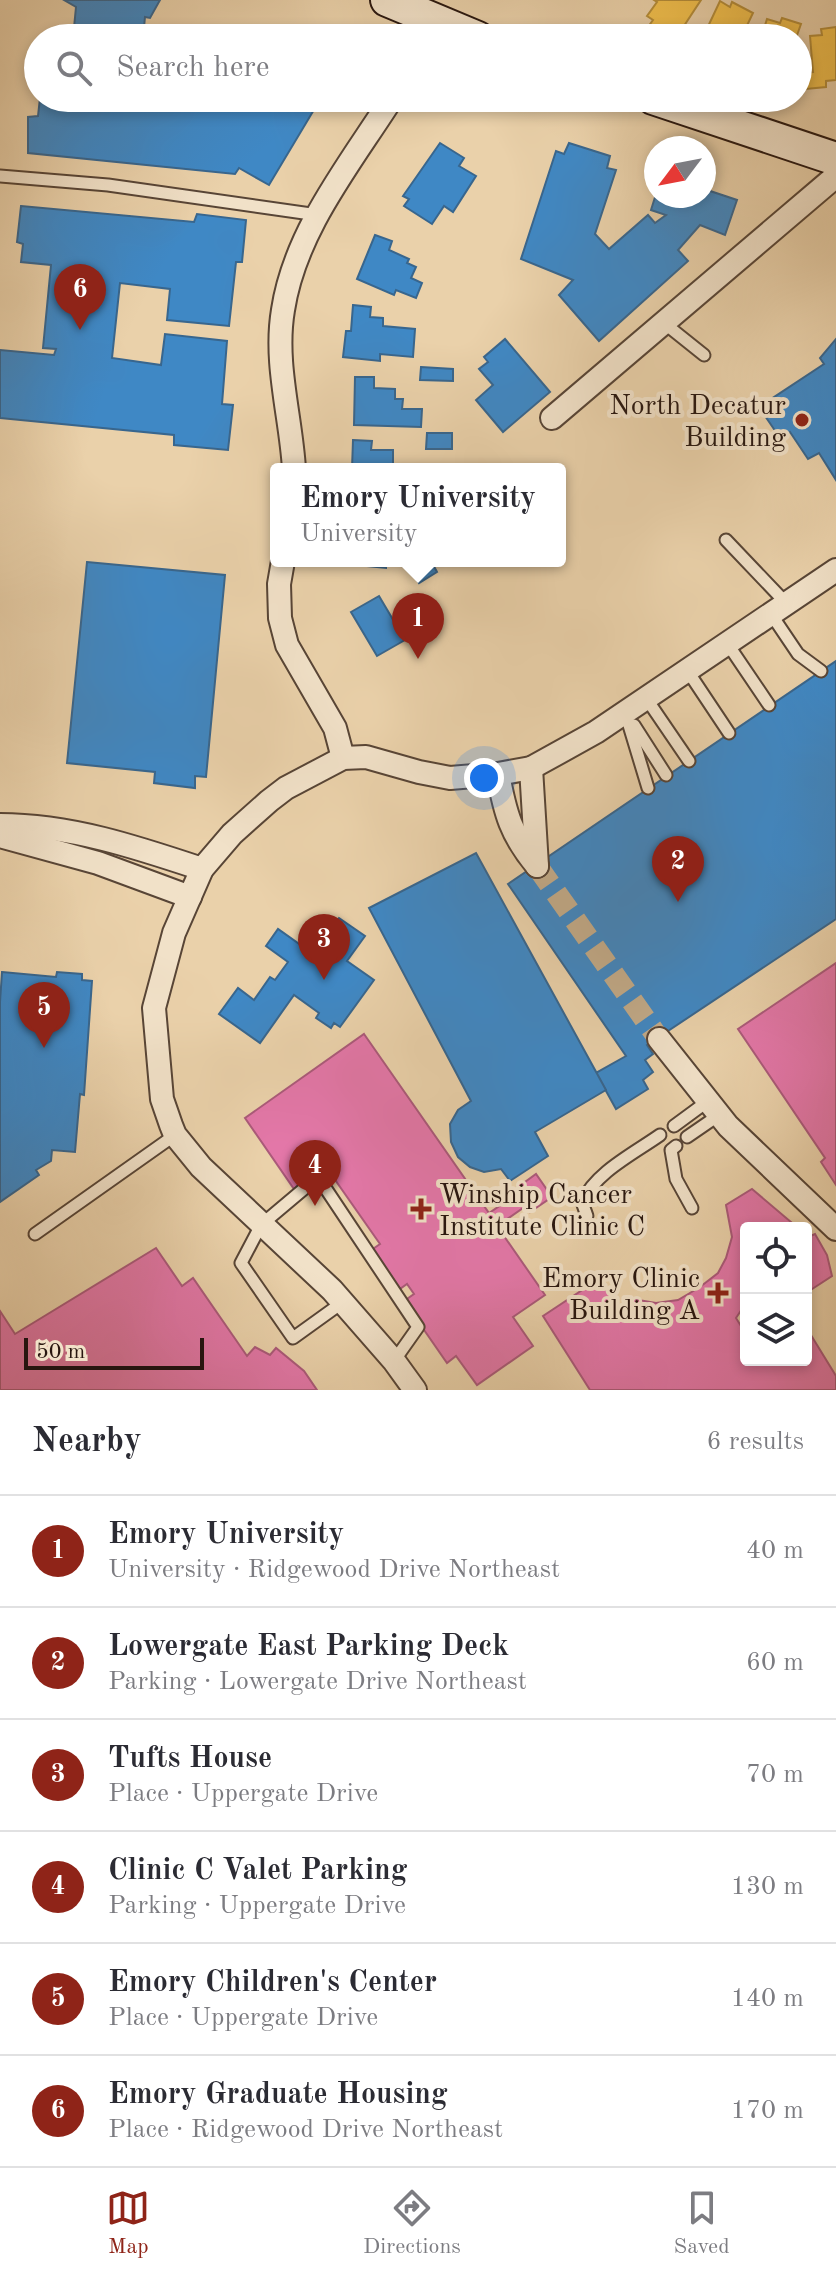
<!DOCTYPE html>
<meta charset="utf-8">
<style>
:root{--surface:#fff;--page:#f2f2f3;--text:#2b2b33;--muted:#7c7c81;--line:#e1e1e2;--accent:#8f2418}
body{margin:0;font-family:"Old Standard TT",serif;background:var(--page);color:var(--text)}
.controls{position:absolute;right:24px;bottom:24px;display:grid;overflow:hidden;border-radius:8px;box-shadow:0 4px 12px #0003}
.controls button{width:72px;height:72px;display:grid;place-items:center;padding:0;border:0;border-bottom:2px solid var(--line);background:var(--surface);color:var(--text);font:40px sans-serif}
.compass{position:absolute;left:644px;top:136px;width:72px;height:72px;border-radius:50%;background:var(--surface);box-shadow:0 4px 12px #0003;rotate:238deg}
.scale{position:absolute;left:24px;bottom:20px;width:180px;box-sizing:border-box;padding-left:8px;border:4px solid #28160f;border-top:0;font-size:22px;line-height:28px;white-space:nowrap;color:#28160f;-webkit-text-stroke:6px #f1e1c8;paint-order:stroke}
.you{position:absolute;left:484px;top:778px;width:28px;height:28px;margin:-20px;border:6px solid #fff;border-radius:50%;background:#1a73e8;box-shadow:0 0 0 12px #1a73e833}
.badge{display:grid;place-items:center;width:52px;height:52px;border-radius:50%;background:var(--accent);color:#fff;font-size:26px;font-weight:700}
.pin{position:absolute;translate:-50% -66px;filter:drop-shadow(0 2px 4px #0008)}
.pin::after{content:'';position:absolute;top:42px;width:28px;height:24px;background:inherit;clip-path:polygon(0 0,100% 0,50% 100%)}
.popup{position:absolute;left:270px;top:463px;width:296px;height:104px;box-sizing:border-box;display:grid;place-content:center;border-radius:8px;background:var(--surface);filter:drop-shadow(0 2px 6px #0005);font-size:26px;white-space:nowrap;color:var(--muted)}
.popup b{font-size:30px;color:var(--text)}
.popup::after{content:'';position:absolute;left:50%;top:100%;margin-left:-16px;border:16px solid transparent;border-top-color:var(--surface)}
.list{margin:0;padding:0;list-style:none}
h2{display:flex;justify-content:space-between;align-items:center;height:104px;margin:0;padding:0 32px;font-size:34px}
h2 small{font-size:26px;font-weight:400;color:var(--muted)}
.list li{display:grid;grid-template-columns:52px 1fr auto;gap:24px;align-items:center;box-sizing:border-box;height:112px;padding:0 32px;border-top:2px solid var(--line)}
.list b{display:block;font-size:30px;white-space:nowrap}
.list p{margin:0;font-size:26px;white-space:nowrap;color:var(--muted)}
.list em{font-size:26px;font-style:normal;color:var(--muted)}
.icon{flex:none;width:44px;height:44px;fill:none;stroke:currentColor;stroke-width:2;stroke-linecap:round;stroke-linejoin:round}
.map{position:relative;flex:none;width:836px;height:1390px;overflow:hidden}
.search{position:absolute;background:var(--surface);box-shadow:0 4px 12px #0003;left:24px;right:24px;top:24px;height:88px;display:flex;align-items:center;gap:20px;box-sizing:border-box;padding:0 28px;border-radius:44px;color:var(--muted);font-size:30px}
.sheet{height:776px;background:var(--surface)}
nav{display:flex;justify-content:space-around;align-items:center;box-sizing:border-box;height:112px;border-top:2px solid var(--line);background:var(--surface);font-size:22px;color:var(--muted)}
nav a{display:grid;justify-items:center;gap:4px}
nav .on{color:var(--accent)}
.map>svg:first-child{display:block}
.homes{fill:#f2c14e;stroke:#b58e3b;stroke-width:2}
.schools{fill:#3f88c5;stroke:#38668e;stroke-width:2}
.health{fill:#e377a8;stroke:#ab5a7a;stroke-width:2}
.lines{fill:none;stroke-linecap:round;stroke-linejoin:round}
.street-tunnel{stroke:#c3ac8b;stroke-width:22;stroke-dasharray:22 11;stroke-linecap:butt}
.lane-casing{stroke:#584536;stroke-width:15}
.street-casing{stroke:#584536;stroke-width:26}
.secondary-casing{stroke:#28160f;stroke-width:36}
.lane{stroke:#f1e1c8;stroke-width:11}
.street{stroke:#f1e1c8;stroke-width:22}
.secondary{stroke:#f1e1c8;stroke-width:32}
.poi-dot{fill:#8f2418;stroke:#f1e1c8;stroke-width:3}
.labels{text-anchor:middle;stroke-width:8;stroke-linejoin:round;paint-order:stroke}
.poi-label{font-size:28px;fill:#28160f;stroke:#f1e1c8;text-anchor:end}
</style>
<div class="map">
<svg width="836" height="1390" viewBox="0 0 836 1390">
<rect width="100%" height="100%" fill="#ead1aa"/>
<filter id="stains"><feTurbulence type="fractalNoise" baseFrequency=".0025" numOctaves="4"/><feColorMatrix values="0 0 0 0 .2 0 0 0 0 .09 0 0 0 0 .02 0 0 0 .5 -.17"/></filter>
<radialGradient id="worn" r=".72"><stop offset=".6" stop-color="#630" stop-opacity="0"/><stop offset="1" stop-color="#630" stop-opacity=".3"/></radialGradient>
<g class="homes">
<path d="M654 0H701L676 38H665L648 27 653 20 647 16 657 2Z"/>
<path d="M720 1 730 7 732 2 753 13 741 38H692L695 31 704 35Z"/>
<path d="M782 18 801 24 796 38H761L767 19 780 23Z"/>
<path d="M836 27V80L826 81V87L806 89 804 73 813 72 810 36 822 35 821 29Z"/>
</g>
<g class="schools">
<path d="M64 0H160L150 18 145 17 143 38H73L76 7Z"/>
<path d="M40 98H184L238 104 242 98H321L269 185 239 168 235 174 28 153V117L38 116Z"/>
<path d="M440 143 464 158 459 166 476 176 453 212 444 206 432 224 404 206 409 199 403 196Z"/>
<path d="M569 143 610 156 607 168 616 170 595 234 609 249 648 215 655 223 666 215 651 210 656 194 704 196V189L737 200 725 235 700 225 678 250 688 261 599 341 559 295 573 280 521 259 556 151 564 154Z"/>
<path d="M21 206 194 222 197 214 246 220 242 262H236L229 326 167 320 170 289 120 283 112 358 161 365 165 334 227 341 222 404 233 405 228 450 174 445V435L0 418V350L54 355 56 349 43 348 51 265 21 262 23 244 17 242Z"/>
<path d="M375 235 392 241 389 250 409 259 407 263 416 267 411 278 422 283 416 298 396 290 394 295 357 279Z"/>
<path d="M353 305 371 307 370 317 383 318V326L415 329 413 357 380 354V361L343 357 346 331H351Z"/>
<path d="M505 339 550 392 503 432 476 400 493 385 479 369 488 362 484 357Z"/>
<path d="M836 339V480L819 453 808 459 790 432 780 438 759 407 824 364 820 358Z"/>
<path d="M421 367 453 369V381L420 380Z"/>
<path d="M355 377H374V388L395 389V399H403L402 409H422L421 427 354 425Z"/>
<path d="M427 433H452V449H426Z"/>
<path d="M353 440 372 441 371 450H393V469H352Z"/>
<path d="M347 561H386V568L347 564Z"/>
<path d="M412 561H431L437 572 419 583 407 563Z"/>
<path d="M87 562 225 575 206 777 195 776V788L154 783 155 772 67 763Z"/>
<path d="M379 596 405 640 377 656 351 612Z"/>
<path d="M836 661V919L647 1045 653 1054 645 1060 653 1072 643 1080 648 1089 616 1109 596 1073 626 1056 508 884Z"/>
<path d="M476 853 606 1090 535 1132 548 1156 510 1181 501 1169 484 1172 470 1167 458 1157 451 1142 450 1124 458 1110 471 1101 369 908Z"/>
<path d="M339 918 365 936 347 961 374 980 340 1027 334 1023 331 1028 316 1018 319 1013 294 995 260 1043 219 1014 238 988 254 1000 270 977 275 980 288 962 266 946 278 929 305 948 322 924 330 930Z"/>
<path d="M2 972 56 977 57 972 82 974V980L92 981 84 1095 80 1094 75 1152 52 1150 51 1161 36 1170 39 1175 0 1202V1002Z"/>
</g>
<g class="health">
<path d="M836 963V1185L821 1162 825 1158 738 1029Z"/>
<path d="M364 1034 489 1213 517 1194 514 1190 536 1174 552 1197 530 1212 526 1206 497 1226 545 1295 513 1317 533 1346 477 1385 456 1356 447 1363 404 1301 414 1294 407 1284 397 1291 370 1251 380 1244 326 1167 294 1189 245 1118Z"/>
<path d="M752 1189 798 1228H746V1303L736 1318 746 1334 742 1336 746 1343V1360H806V1327L836 1376V1390H590L543 1316 599 1279 619 1309 633 1299 656 1303 678 1300 700 1287 718 1273 726 1258 732 1237 726 1205Z"/>
<path d="M815 1234 827 1255 832 1276 806 1293V1235L808 1237Z"/>
<path d="M156 1248 182 1286 193 1278 247 1356 255 1347 270 1355 276 1348 304 1371 317 1390H0V1311L15 1334Z"/>
</g>
<g class="lines">
<path class="street-tunnel" d="M537 866 659 1039"/>
<g class="lane-casing">
<g id="lane">
<path d="M0 176 108 185 318 215"/>
<path d="M664 323 704 355"/>
<path d="M726 540 786 603"/>
<path d="M771 614 798 654 821 671"/>
<path d="M727 643 769 705"/>
<path d="M687 670 729 733"/>
<path d="M646 698 689 761"/>
<path d="M625 712 648 788"/>
<path d="M634 725 666 775"/>
<path d="M674 1126 708 1101"/>
<path d="M687 1137 719 1115"/>
<path d="M676 1146 671 1150 676 1179 692 1208"/>
<path d="M587 1216 582 1202C596 1172 633 1154 660 1135"/>
<path d="M35 1234 175 1135"/>
<path d="M343 1302 293 1338 241 1263 261 1225 318 1177 418 1327 394 1361"/>
</g>
</g>
<g class="street-casing">
<g id="street">
<path d="M552 418 836 176"/>
<path d="M294 469C291 417 274 363 283 310 295 231 350 164 392 98"/>
<path d="M283 561 279 584 280 618 287 645 335 728 343 758"/>
<path d="M531 768 537 866"/>
<path d="M498 774C505 813 511 835 537 866"/>
<path d="M0 825C70 825 136 847 202 869"/>
<path d="M0 836 98 863 190 897"/>
<path d="M659 1039 728 1126 836 1229"/>
<path d="M415 1390 394 1361 332 1290 201 1167 175 1135 171 1125 162 1099 154 1008 174 933 202 869 232 834 269 801 286 788 343 758 366 757 419 772 450 778 498 774 531 768 596 732 836 570"/>
</g>
</g>
<g class="secondary-casing">
<g id="secondary">
<path d="M387 0 478 38"/>
<path d="M653 98 836 159"/>
</g>
</g>
<use href="#lane" class="lane"/>
<use href="#street" class="street"/>
<use href="#secondary" class="secondary"/>
</g>
<g class="poi-dot">
<circle cx="802" cy="420" r="8"/>
<path d="M417 1197h8v8h8v8h-8v8h-8v-8h-8v-8h8z"/>
<path d="M714 1281h8v8h8v8h-8v8h-8v-8h-8v-8h8z"/>
</g>
<g class="labels">
<g class="poi-label">
<text x="786" y="414">North Decatur<tspan x="786" dy="32">Building</tspan></text>
<text x="439" y="1203" text-anchor="start">Winship Cancer<tspan x="439" dy="32">Institute Clinic C</tspan></text>
<text x="700" y="1287">Emory Clinic<tspan x="700" dy="32">Building A</tspan></text>
</g>
</g>
<rect width="100%" height="100%" filter="url(#stains)"/>
<rect width="100%" height="100%" fill="url(#worn)"/>
</svg>
<div class="controls">
<button><svg class="icon" aria-label="locate" viewBox="0 0 24 24"><circle cx="12" cy="12" r="6"/><path d="M12 2v4M12 18v4M2 12h4M18 12h4"/></svg></button>
<button><svg class="icon" aria-label="layers" viewBox="0 0 24 24"><path d="M12 4l9 5-9 5-9-5zM3 14l9 5 9-5"/></svg></button>
</div>
<svg class="compass" viewBox="-18 -18 36 36"><path d="M0-13l5 13h-10z" fill="#e53935"/><path d="M0 13l5-13h-10z" fill="#7c7c81"/></svg>
<div class="scale">50 m</div>
<div class="you"></div>
<div class="pin badge" style="left:418px;top:659px">1</div>
<div class="popup"><b>Emory University</b>University</div>
<div class="pin badge" style="left:678px;top:902px">2</div>
<div class="pin badge" style="left:324px;top:980px">3</div>
<div class="pin badge" style="left:315px;top:1206px">4</div>
<div class="pin badge" style="left:44px;top:1048px">5</div>
<div class="pin badge" style="left:80px;top:330px">6</div>
<div class="search"><svg class="icon" aria-label="search" viewBox="0 0 24 24"><circle cx="10" cy="10" r="6"/><path d="M15 15l6 6"/></svg>Search here</div>
</div>
<section class="sheet">
<h2>Nearby<small>6 results</small></h2>
<ul class="list">
<li><span class="badge">1</span><div><b>Emory University</b><p>University · Ridgewood Drive Northeast</p></div><em>40 m</em></li>
<li><span class="badge">2</span><div><b>Lowergate East Parking Deck</b><p>Parking · Lowergate Drive Northeast</p></div><em>60 m</em></li>
<li><span class="badge">3</span><div><b>Tufts House</b><p>Place · Uppergate Drive</p></div><em>70 m</em></li>
<li><span class="badge">4</span><div><b>Clinic C Valet Parking</b><p>Parking · Uppergate Drive</p></div><em>130 m</em></li>
<li><span class="badge">5</span><div><b>Emory Children's Center</b><p>Place · Uppergate Drive</p></div><em>140 m</em></li>
<li><span class="badge">6</span><div><b>Emory Graduate Housing</b><p>Place · Ridgewood Drive Northeast</p></div><em>170 m</em></li>
</ul>
</section>
<nav>
<a class="on"><svg class="icon" aria-label="map" viewBox="0 0 24 24"><path d="M3 6l6-2 6 2 6-2v14l-6 2-6-2-6 2zM9 4v14M15 6v14"/></svg>Map</a>
<a><svg class="icon" aria-label="directions" viewBox="0 0 24 24"><path d="M12 3l9 9-9 9-9-9zM9 14v-3h6M13 9l2 2-2 2"/></svg>Directions</a>
<a><svg class="icon" aria-label="saved" viewBox="0 0 24 24"><path d="M7 4h10v16l-5-4-5 4z"/></svg>Saved</a>
</nav>
